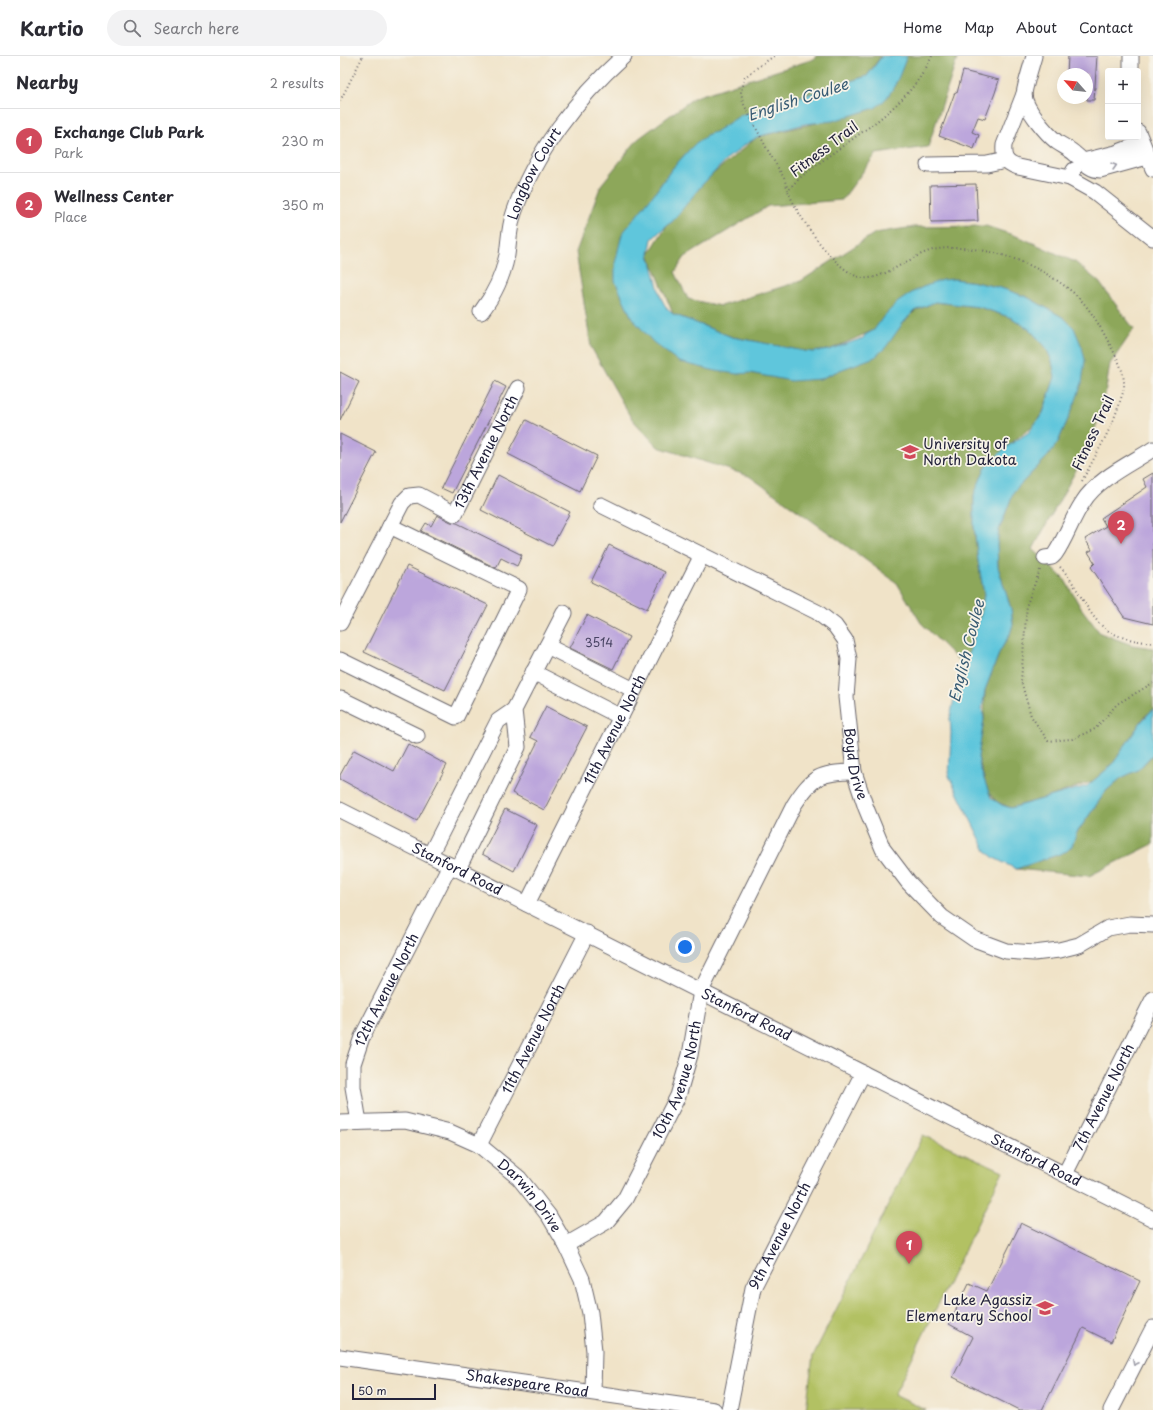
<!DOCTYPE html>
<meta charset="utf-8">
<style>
:root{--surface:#fff;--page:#f2f2f3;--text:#2b2b33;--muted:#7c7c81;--line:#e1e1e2;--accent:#d1495b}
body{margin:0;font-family:"Playpen Sans",sans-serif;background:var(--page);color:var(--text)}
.controls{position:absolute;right:12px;top:12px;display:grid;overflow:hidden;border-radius:4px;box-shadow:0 4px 16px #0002}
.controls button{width:36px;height:36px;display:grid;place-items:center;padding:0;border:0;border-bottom:1px solid var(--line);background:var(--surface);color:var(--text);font:20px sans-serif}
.compass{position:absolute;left:717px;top:12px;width:36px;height:36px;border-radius:50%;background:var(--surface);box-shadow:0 4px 16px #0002;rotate:297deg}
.scale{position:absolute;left:12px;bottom:10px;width:84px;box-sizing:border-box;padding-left:4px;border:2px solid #22223b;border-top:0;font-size:11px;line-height:14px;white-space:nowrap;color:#22223b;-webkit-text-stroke:3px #f7f3e8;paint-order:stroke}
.you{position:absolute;left:345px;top:891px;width:14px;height:14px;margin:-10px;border:3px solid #fff;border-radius:50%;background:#1a73e8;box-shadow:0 0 0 6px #1a73e833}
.badge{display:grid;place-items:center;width:26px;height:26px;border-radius:50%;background:var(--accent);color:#fff;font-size:13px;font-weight:700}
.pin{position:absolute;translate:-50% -33px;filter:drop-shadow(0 1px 2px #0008)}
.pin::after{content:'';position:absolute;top:21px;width:14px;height:12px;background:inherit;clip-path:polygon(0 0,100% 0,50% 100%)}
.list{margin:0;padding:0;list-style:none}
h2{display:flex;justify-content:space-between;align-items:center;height:52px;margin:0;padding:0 16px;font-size:17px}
h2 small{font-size:13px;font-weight:400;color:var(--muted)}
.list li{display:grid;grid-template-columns:26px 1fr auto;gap:12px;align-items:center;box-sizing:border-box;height:64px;padding:0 16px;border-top:1px solid var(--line)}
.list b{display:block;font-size:15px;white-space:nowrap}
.list p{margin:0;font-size:13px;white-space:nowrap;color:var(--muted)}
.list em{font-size:13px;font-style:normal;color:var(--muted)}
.icon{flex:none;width:22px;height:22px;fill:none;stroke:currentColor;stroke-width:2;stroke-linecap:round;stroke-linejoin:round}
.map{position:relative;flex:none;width:813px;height:1354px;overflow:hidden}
header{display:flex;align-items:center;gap:24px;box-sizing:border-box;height:56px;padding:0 20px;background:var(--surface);border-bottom:1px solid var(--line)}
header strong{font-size:19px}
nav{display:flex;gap:22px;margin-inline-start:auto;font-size:14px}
.search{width:280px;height:36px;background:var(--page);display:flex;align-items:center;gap:10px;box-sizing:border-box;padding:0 14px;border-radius:22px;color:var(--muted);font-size:15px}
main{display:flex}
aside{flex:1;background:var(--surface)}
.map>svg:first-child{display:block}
.green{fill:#b2c164;stroke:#6a7250}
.forest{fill:#8da75a;stroke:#58644a}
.water{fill:#5fc6dc;stroke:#40748c}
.building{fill:#bca6dc}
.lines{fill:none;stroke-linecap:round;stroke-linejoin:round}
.minor-casing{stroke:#6a666c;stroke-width:17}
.path{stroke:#6a666c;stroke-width:2;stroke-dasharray:1 3;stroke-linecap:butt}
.minor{stroke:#fff;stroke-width:15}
.oneway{stroke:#9c9ca7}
.labels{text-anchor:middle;stroke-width:3.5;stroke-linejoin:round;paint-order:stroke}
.number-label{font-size:12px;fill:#484363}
.street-label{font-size:14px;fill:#22223b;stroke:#f7f3e8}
.poi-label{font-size:14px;fill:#22223b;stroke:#f7f3e8;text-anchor:start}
.water-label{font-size:15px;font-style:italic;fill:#375b73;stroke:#f7f3e8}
</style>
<header>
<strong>Kartio</strong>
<div class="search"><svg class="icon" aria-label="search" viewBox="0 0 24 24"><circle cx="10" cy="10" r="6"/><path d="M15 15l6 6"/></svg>Search here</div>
<nav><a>Home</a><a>Map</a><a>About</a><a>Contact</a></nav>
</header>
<main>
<aside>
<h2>Nearby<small>2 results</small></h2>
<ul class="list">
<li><span class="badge">1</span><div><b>Exchange Club Park</b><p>Park</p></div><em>230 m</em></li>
<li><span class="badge">2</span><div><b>Wellness Center</b><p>Place</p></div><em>350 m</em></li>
</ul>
</aside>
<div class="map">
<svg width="813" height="1354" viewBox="0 0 813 1354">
<rect width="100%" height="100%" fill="#f7f3e8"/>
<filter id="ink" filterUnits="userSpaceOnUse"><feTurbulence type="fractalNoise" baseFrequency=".025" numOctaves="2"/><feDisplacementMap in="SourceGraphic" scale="8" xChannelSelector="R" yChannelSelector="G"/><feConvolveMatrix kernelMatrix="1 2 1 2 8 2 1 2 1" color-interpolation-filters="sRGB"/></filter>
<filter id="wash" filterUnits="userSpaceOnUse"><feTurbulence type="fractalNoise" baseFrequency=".012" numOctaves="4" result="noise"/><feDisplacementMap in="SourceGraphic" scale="16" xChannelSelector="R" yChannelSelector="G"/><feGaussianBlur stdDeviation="0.9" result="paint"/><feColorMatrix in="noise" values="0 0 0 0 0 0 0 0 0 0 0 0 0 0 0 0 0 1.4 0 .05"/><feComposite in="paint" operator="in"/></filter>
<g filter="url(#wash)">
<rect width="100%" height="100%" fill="#f0e3c8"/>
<path class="green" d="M583 1079 663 1115 554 1339 586 1354H466L473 1300Z"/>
<g class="forest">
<path d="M476 0H541L527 20 427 50 349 94 331 114 317 134 284 244 292 262 410 317 480 323 500 314 563 267 575 255 595 246 639 251 672 262 689 273 705 290 712 305 715 321 703 356 695 368 665 392 634 439V470L638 505 644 538 641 558 625 611 581 567 557 527 489 477 409 420 318 391 291 362 251 291 236 196 261 129 298 83 355 41 474 3Z"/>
<path d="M567 0H618L588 91 536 98 502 144 428 150 345 201 335 216 348 243 380 250 461 225 535 177 574 171 646 170 682 182 735 206 759 226 794 273 770 308 763 351 746 396 693 493 725 524 741 552 760 577 792 589 813 592V654L805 660 772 709 753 725 709 741 671 752 657 746 648 736 638 701 644 663 645 634 660 595 670 578 673 568 671 553 658 511 657 488 659 474 674 435 708 400 718 386 735 347 724 262 687 241 661 232 635 226 614 223 534 274 489 294 473 296 452 294 414 285 392 281 333 258 309 198 327 169 368 122 417 81 522 56 554 31Z"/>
<path d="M813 699V788L749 820 676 813 717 799 736 778 766 735 781 722 798 714Z"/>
</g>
<path class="water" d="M542 0H567C560 18 553 41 535 52L493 65 465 68 417 81C412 85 407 87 403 90 398 94 395 98 389 101L361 130 332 166 327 169 312 183 309 198 321 242 327 253 333 258 392 281 414 285 464 295 473 296 489 294 523 282 525 279 534 274 543 261 558 246 573 236 583 231 602 224 614 223 635 226 661 232 687 241 724 262 734 272 742 291 745 304 742 327 735 347 718 386 708 400 674 435 659 474 657 488 658 511 671 553 673 568 670 578 660 595 645 634 642 653 644 663 638 701 640 712 651 742 662 749 671 752 747 730 772 709 801 666 813 653V698L798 714 781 722 766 735 736 778 732 790 727 795 717 799 676 813 654 802 646 795 609 720 611 677 610 662 614 643 641 558 644 538 638 505 634 470V439L645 412 665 392 689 376 703 357 715 321 712 305 705 290 689 273 672 262 639 251 595 246 574 255 563 267 546 291 535 301 500 314 480 323 451 325 410 317 397 318 376 315 339 306 313 286 292 262 275 225V207L282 178 317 134 331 114 349 94 357 86 364 83 366 79 375 76 401 59 527 20Z"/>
<g id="blocks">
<g class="building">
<path d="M728 0H757L754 44H747V18H727Z"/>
<path d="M623 15 659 24 655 37 645 63 638 61 632 76 639 79 634 93 599 80 615 36 617 37Z"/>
<path d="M636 128 638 165 591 166 590 129Z"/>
<path d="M0 316 19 326 0 364Z"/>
<path d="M155 325 166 331 112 437 101 432Z"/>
<path d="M186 364 257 400 240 435 168 398Z"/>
<path d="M0 378 36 396 0 466Z"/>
<path d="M813 417V568L784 561 751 511 755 507 748 496 752 494 745 483 766 470 761 462 807 431 803 423Z"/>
<path d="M158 419 230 456 212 490 141 454Z"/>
<path d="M97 459 111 466 117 467 182 499 177 510 161 502 156 512 81 475 86 467 91 470Z"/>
<path d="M269 489 325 516 307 553 251 526Z"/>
<path d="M67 510 148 549 105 634 24 596Z"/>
<path d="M247 559 289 581 273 613 230 592Z"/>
<path d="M206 650 247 671 204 754 172 737 198 685 190 681Z"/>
<path d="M68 688 107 709 77 765 0 723V719L14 694 54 715Z"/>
<path d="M165 753 197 769 174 815 142 798Z"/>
<path d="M681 1167 800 1225 771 1286 743 1272 702 1354H679L613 1321 633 1281 609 1268 629 1227 647 1235Z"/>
</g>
</g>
</g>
<g filter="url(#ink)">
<use href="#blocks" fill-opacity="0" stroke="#6a666c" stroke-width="1"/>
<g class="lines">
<g class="minor-casing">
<g id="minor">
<path d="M694 0C692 8 684 32 684 39 685 53 707 78 717 86 723 90 730 93 735 98 743 104 749 114 760 114L807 101"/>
<path d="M791 15V0"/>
<path d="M684 38 664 89C663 101 665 107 678 111L730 122"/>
<path d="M798 76 813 113"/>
<path d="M743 105 776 97 802 87"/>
<path d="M588 109 647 108 666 104"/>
<path d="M734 114 730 122 755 136 813 182"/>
<path id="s1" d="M141 256C154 239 163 220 167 199 169 185 169 171 174 157 194 97 237 42 284 0"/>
<path id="s2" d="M261 449 477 556 495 570 505 584 509 603 506 641 514 716 526 752 543 793 568 826 602 861 634 883 666 895 694 897 719 894 739 889 768 872 790 868 813 869"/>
<path d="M705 502 712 501 715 498C726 482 732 462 743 446 757 423 790 408 813 393"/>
<path id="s3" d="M0 567 62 447 69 440 79 439 115 458 178 332"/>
<path d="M207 590 294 634"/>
<path d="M0 604 116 661 179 533 50 470"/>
<path d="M193 616 281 661"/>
<path d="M0 646 1 643 77 680"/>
<path id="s4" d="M0 754 813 1163"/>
<path d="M90 799 158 665 174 654"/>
<path d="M118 813 178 691 174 654 224 557"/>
<path id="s5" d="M187 848 362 499"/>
<path id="s6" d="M19 1066 13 1031V1008L22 981 110 809"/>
<path id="s7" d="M0 1067 65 1065 110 1076 139 1089 179 1122 209 1160 226 1189 242 1223 250 1257 254 1295 253 1336"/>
<path id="s8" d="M139 1089 247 877"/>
<path id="s9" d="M725 1118 813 943"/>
<path id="s10" d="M226 1189 266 1166 285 1143 338 1040 350 999 361 935 454 749C472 721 480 716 514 716"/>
<path id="s11" d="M0 1301 374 1354"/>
<path id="s12" d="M389 1354 413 1232 523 1017"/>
<path d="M771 1354 813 1272"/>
</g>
</g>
<g class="path">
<path d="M434 0 418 11 405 21 402 30 401 37 403 47 427 93 444 122 448 134"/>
<path d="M592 0C570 49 523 74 482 105 470 114 457 122 448 135 457 159 496 218 523 222 544 225 574 196 598 193 643 187 695 206 730 234 747 247 759 268 769 287 777 302 785 315 784 332 783 338 780 344 779 349 770 376 755 400 742 425"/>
<path d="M0 45 23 0"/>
<path d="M720 511C737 528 744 552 761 569 774 582 796 585 813 587"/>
<path d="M700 514 687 548 681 625 691 660 708 685 732 683 755 673 777 648 813 627"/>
</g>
<use href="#minor" class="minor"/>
</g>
<defs><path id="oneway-chevron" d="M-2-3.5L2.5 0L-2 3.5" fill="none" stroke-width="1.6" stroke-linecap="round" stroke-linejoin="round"/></defs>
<g class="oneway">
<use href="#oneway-chevron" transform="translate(774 110) rotate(-16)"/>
<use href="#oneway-chevron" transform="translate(795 1307) rotate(117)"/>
</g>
</g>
<defs>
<g id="university-bare" transform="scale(1.38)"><path d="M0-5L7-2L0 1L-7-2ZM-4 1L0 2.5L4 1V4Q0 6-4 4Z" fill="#d1495b" stroke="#f7f3e8" stroke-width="2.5" paint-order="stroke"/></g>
<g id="school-bare" transform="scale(1.38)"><path d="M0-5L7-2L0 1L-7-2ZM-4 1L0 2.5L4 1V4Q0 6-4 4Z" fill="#d1495b" stroke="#f7f3e8" stroke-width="2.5" paint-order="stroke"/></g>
</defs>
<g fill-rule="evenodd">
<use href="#university-bare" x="570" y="396"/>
<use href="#school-bare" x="705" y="1252"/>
</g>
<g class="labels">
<g class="number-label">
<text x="259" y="591">3514</text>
</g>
<g class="street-label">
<text transform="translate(484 93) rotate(-37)" y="5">Fitness Trail</text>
<text dy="5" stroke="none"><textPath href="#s1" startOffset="150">Longbow Court</textPath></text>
<text transform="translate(753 377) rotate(-65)" y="5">Fitness Trail</text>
<text dy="5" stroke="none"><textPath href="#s3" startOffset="265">13th Avenue North</textPath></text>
<text dy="5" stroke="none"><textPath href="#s5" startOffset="195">11th Avenue North</textPath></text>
<text dy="5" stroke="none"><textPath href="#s2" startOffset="406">Boyd Drive</textPath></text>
<text dy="5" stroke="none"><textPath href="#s4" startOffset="131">Stanford Road</textPath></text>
<text dy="5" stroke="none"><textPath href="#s6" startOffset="140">12th Avenue North</textPath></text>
<text dy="5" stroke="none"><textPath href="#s4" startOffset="455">Stanford Road</textPath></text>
<text dy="5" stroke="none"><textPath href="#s8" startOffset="119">11th Avenue North</textPath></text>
<text dy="5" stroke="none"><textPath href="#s10" startOffset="207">10th Avenue North</textPath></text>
<text dy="5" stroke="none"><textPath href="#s9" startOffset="86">7th Avenue North</textPath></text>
<text dy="5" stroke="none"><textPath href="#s4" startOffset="779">Stanford Road</textPath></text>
<text dy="5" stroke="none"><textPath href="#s7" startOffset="215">Darwin Drive</textPath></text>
<text dy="5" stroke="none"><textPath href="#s12" startOffset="183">9th Avenue North</textPath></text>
<text dy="5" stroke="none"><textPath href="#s11" startOffset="189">Shakespeare Road</textPath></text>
</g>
<g class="poi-label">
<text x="583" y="393">University of<tspan x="583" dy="16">North Dakota</tspan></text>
<text x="692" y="1249" text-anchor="end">Lake Agassiz<tspan x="692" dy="16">Elementary School</tspan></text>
</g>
<g class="water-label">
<text transform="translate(458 44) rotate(-18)" y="5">English Coulee</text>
<text transform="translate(627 595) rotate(-76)" y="5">English Coulee</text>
</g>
</g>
</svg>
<div class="controls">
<button>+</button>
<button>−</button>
</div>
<svg class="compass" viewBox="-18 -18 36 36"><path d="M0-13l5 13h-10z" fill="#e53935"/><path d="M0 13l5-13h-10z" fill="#7c7c81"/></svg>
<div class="scale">50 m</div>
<div class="you"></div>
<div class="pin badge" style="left:569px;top:1208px">1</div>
<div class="pin badge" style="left:781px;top:488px">2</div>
</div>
</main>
